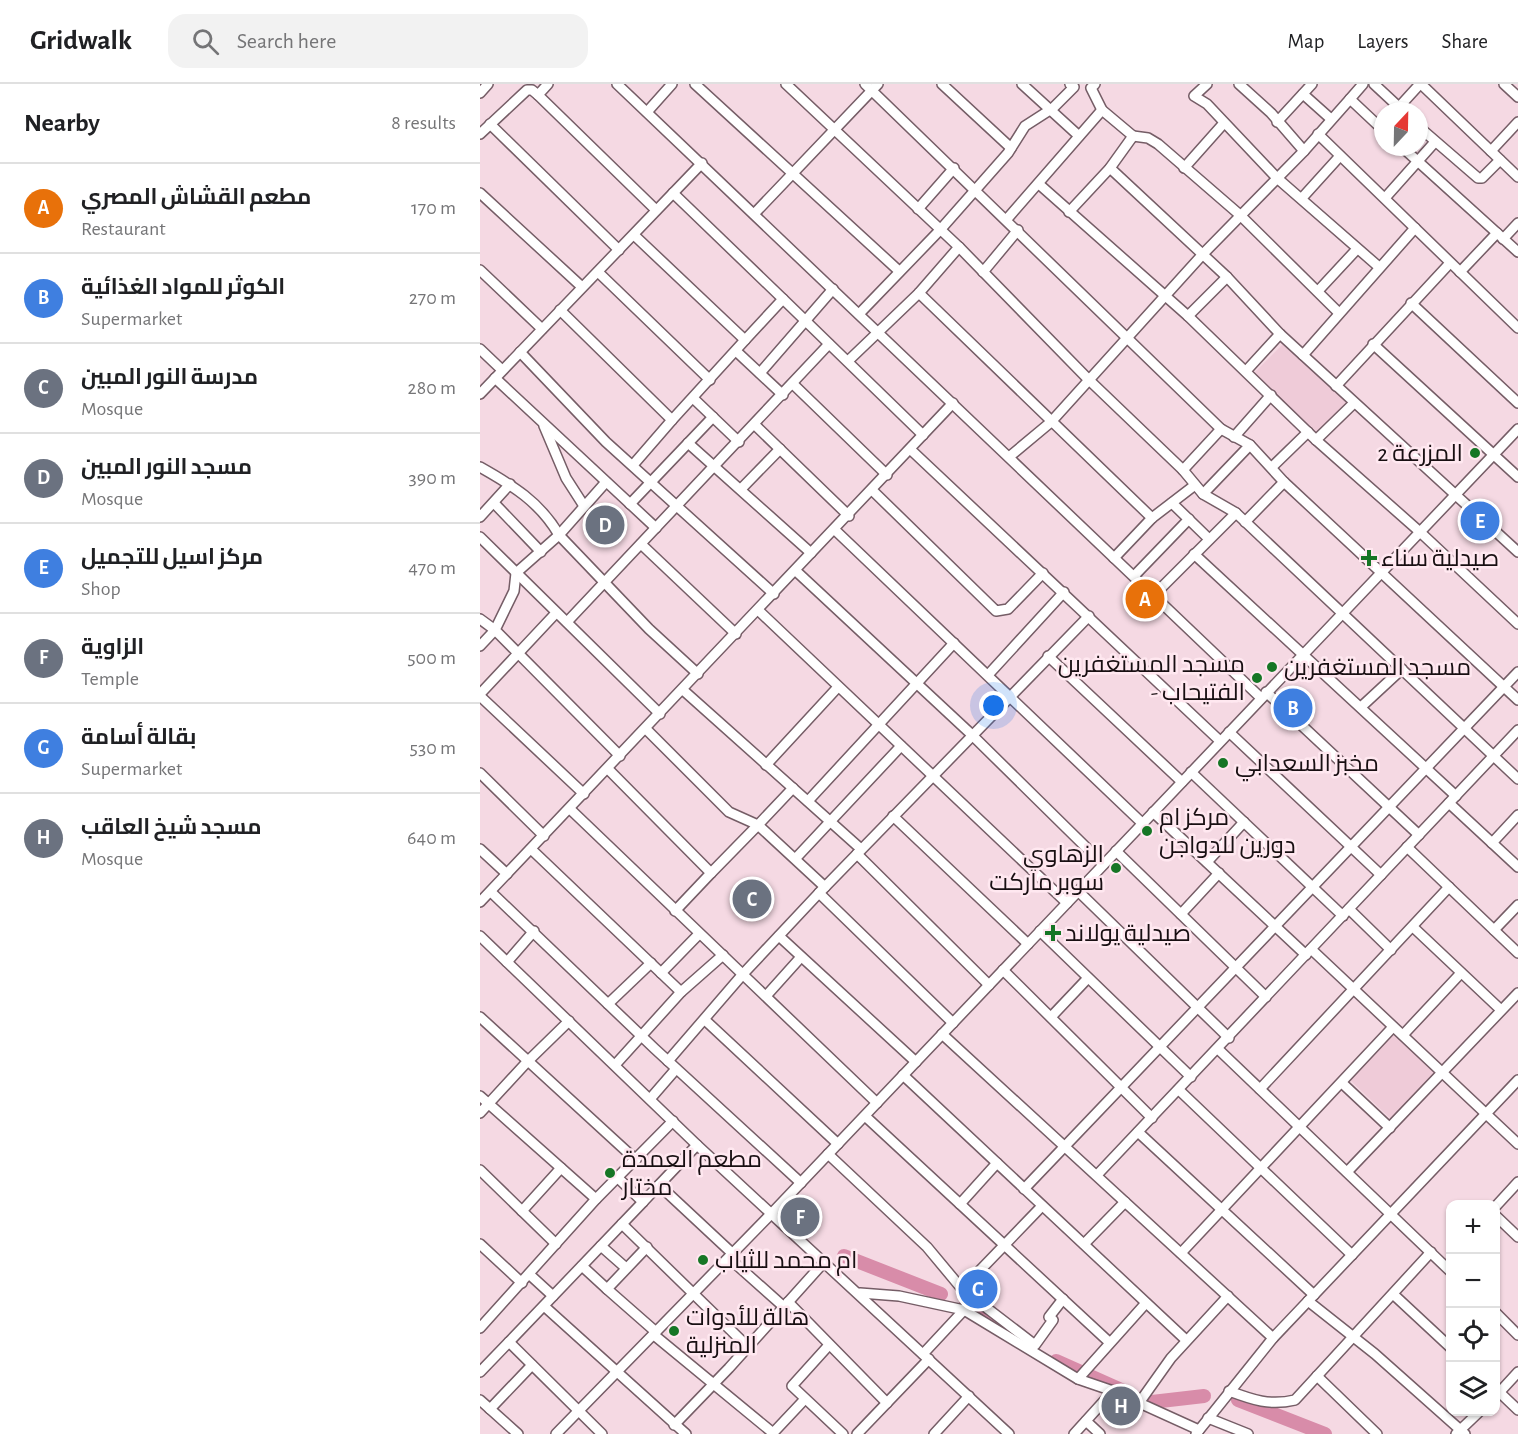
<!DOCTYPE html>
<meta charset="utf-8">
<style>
:root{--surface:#fff;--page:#f2f2f2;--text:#202124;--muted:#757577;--line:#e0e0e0;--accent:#db2777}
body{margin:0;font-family:"Alegreya Sans",Cairo,sans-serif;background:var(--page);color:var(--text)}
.controls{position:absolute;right:18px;bottom:18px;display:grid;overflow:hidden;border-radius:12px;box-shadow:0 2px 4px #0004}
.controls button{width:54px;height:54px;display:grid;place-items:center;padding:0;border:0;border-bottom:2px solid var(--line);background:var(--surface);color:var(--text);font:30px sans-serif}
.compass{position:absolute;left:894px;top:18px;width:54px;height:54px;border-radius:50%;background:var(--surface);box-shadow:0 2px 4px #0004;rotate:22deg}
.you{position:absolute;left:514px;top:622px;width:21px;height:21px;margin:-15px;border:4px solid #fff;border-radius:50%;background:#1a73e8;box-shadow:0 0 0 9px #1a73e833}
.badge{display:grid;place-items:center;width:39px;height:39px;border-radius:50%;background:var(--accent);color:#fff;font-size:20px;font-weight:700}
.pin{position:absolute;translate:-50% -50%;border:3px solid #fff;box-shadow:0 2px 6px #0006}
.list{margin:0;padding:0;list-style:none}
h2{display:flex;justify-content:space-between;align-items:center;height:78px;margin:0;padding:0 24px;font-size:26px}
h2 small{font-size:20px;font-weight:400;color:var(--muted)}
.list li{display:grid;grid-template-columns:39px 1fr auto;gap:18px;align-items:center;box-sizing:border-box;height:90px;padding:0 24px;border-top:2px solid var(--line)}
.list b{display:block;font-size:22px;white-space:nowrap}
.list p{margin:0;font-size:20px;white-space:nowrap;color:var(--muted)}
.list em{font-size:20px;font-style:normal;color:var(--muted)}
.icon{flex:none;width:33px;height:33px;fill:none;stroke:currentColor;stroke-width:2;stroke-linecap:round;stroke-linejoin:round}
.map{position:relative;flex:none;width:1038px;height:1350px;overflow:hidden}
header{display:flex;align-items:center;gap:36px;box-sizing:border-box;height:84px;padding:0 30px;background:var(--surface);border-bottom:2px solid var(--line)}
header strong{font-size:28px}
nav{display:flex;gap:33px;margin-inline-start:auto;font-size:21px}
.search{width:420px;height:54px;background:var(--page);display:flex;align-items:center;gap:15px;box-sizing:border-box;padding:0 21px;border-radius:18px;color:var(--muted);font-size:22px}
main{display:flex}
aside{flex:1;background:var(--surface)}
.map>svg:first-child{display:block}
.built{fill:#efcbd8}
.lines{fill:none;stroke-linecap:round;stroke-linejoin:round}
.river{stroke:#d88ca9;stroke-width:14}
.minor-casing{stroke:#755d66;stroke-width:12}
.minor{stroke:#fff;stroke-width:9}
.poi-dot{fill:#167625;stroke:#ffe8f0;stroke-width:2}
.labels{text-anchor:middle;stroke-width:5;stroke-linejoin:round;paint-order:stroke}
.poi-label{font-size:24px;fill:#180f12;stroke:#ffe8f0;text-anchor:start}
</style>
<header>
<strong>Gridwalk</strong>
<div class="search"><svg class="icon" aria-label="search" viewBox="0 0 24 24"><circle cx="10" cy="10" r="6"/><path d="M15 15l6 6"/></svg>Search here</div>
<nav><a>Map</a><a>Layers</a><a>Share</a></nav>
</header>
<main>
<aside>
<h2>Nearby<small>8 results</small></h2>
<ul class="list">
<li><span class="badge" style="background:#e8710a">A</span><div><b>مطعم القشاش المصري</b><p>Restaurant</p></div><em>170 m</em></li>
<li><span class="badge" style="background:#3f7fe0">B</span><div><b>الكوثر للمواد الغذائية</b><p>Supermarket</p></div><em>270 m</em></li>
<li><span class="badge" style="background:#6b7280">C</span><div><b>مدرسة النور المبين</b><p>Mosque</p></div><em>280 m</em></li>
<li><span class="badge" style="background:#6b7280">D</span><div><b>مسجد النور المبين</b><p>Mosque</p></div><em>390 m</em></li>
<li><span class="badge" style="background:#3f7fe0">E</span><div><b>مركز اسيل للتجميل</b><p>Shop</p></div><em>470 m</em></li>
<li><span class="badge" style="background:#6b7280">F</span><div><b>الزاوية</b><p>Temple</p></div><em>500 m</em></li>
<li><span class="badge" style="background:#3f7fe0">G</span><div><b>بقالة أسامة</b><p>Supermarket</p></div><em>530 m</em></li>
<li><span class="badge" style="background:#6b7280">H</span><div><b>مسجد شيخ العاقب</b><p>Mosque</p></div><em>640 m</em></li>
</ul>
</aside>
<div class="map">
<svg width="1038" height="1350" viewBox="0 0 1038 1350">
<rect width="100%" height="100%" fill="#f5d9e3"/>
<g class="built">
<path d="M805 258 868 320 836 352 773 290Z"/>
<path d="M914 949 955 989 911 1035 870 996Z"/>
</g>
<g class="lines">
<g class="river">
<path d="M364 1172 461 1210"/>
<path d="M486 1220 527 1247"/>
<path d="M576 1277 650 1310"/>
<path d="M758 1316 845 1350"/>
<path d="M672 1318 724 1312"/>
</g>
<g class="minor-casing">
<g id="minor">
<path d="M68 0 58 11 176 126"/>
<path d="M137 0 781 614"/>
<path d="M215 0 419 187"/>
<path d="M306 0 479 163 608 295 703 386 723 410 756 429 1038 695"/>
<path d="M385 0 741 345 770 361 804 398 1038 616"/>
<path d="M462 0 531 64"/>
<path d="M542 0 599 52"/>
<path d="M727 0 714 12 727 20 797 94 899 183"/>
<path d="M759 0 791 29 824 67"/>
<path d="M883 0 870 15 903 46"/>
<path d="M894 0 923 27"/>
<path d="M941 0 1038 93"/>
<path d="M1024 0 1038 13"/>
<path d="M0 9 8 0"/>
<path d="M823 10 851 35"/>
<path d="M919 23 940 0"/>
<path d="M167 28 192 0"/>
<path d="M797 38 832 0"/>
<path d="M10 40 139 166"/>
<path d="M939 43 998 94H1002L1020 76"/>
<path d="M0 50 47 6H52L58 11"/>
<path d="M838 50 1038 244"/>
<path d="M653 52 668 54 678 60 760 131 859 229"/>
<path d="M922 63 1038 168"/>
<path d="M1011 67 1038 38"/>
<path d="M630 84 747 193 800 250 1038 468"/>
<path d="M704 84 744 39"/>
<path d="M560 101 708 232 836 356 940 448 1038 540"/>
<path d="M0 109 102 203"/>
<path d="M822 114 860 72"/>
<path d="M905 114 954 59"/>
<path d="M438 125 474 84"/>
<path d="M589 128 630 84 653 52 622 26 611 4 615 0"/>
<path d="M274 130 398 0"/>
<path d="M527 135 622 26"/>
<path d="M154 151 265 256 303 215 193 109"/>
<path d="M1023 155 1038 139"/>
<path d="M0 186 62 245"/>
<path d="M118 188 230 296"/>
<path d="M503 188 538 146"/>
<path d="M980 188 1017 149"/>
<path d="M838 207 877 165"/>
<path d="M439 209 672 434"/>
<path d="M303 215 443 351"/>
<path d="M931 219 1038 319"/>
<path d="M80 226 192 336 265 256"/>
<path d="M379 230 460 146 528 69 545 42 573 24 594 3 590 0"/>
<path d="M708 232 747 193"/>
<path d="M893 260 1038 393"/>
<path d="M0 265 22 286"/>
<path d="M256 267 303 311"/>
<path d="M40 268 126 358 294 510"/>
<path d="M823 271 935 144"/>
<path d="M368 277 439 209 479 163"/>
<path d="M766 287 800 250"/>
<path d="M280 289 353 205"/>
<path d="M15 294 176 444"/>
<path d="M313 300 407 391"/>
<path d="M856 302 970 179"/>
<path d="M0 310 222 79"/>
<path d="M213 314 259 358"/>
<path d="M275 341 369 432"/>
<path d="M64 342 86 394 104 422"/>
<path d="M754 353 791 311"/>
<path d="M836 356 874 319"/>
<path d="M208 359 331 469"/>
<path d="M430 365 740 657"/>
<path d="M529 373 571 338 723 170 824 67 870 15"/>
<path d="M153 381 192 336"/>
<path d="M0 383C32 401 60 418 79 451L169 545 218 590"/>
<path d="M792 383 828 348"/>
<path d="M703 386 741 345"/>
<path d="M126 398 79 451 36 489 34 507 15 546 140 672"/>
<path d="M261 405 300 365"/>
<path d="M393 407 516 527 528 525 563 489"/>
<path d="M723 410 770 361"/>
<path d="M14 419 61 468"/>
<path d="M692 419 729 455"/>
<path d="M150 420 233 333"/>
<path d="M0 433 30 400"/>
<path d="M765 438 804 398"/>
<path d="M355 446 662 739"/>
<path d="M0 453 180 630"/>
<path d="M161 460 256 550"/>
<path d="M714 470 976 712"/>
<path d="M634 474 672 434 715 401"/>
<path d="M316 487 491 650 623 780"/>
<path d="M654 492 709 435"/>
<path d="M674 511 756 429"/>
<path d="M278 526 587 819"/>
<path d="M0 535 15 546 0 562"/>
<path d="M87 538 349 260"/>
<path d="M568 572 702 698"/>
<path d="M508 591 584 508"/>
<path d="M203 606 381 765"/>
<path d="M786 608 939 751"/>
<path d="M0 610 76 529"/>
<path d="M0 612 104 710"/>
<path d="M881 623 922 585"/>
<path d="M166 645 249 728 278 741 231 789"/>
<path d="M749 648 901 791"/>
<path d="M286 681 358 603"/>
<path d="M128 685 231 789 195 827"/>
<path d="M711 688 863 832"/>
<path d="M0 689 64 752"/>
<path d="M313 704 278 741 345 803"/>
<path d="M328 717 474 559"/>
<path d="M969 719 1038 783"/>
<path d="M90 725 397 1019"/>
<path d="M673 728 826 871"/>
<path d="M413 732 548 860"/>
<path d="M1012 759 1038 731"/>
<path d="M927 763 1038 869"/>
<path d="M0 765 27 790"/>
<path d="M51 765 201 908"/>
<path d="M636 767 786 913"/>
<path d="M377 770 509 901"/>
<path d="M316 774 421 662"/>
<path d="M727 778 764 738"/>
<path d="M598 807 749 954"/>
<path d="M11 808 175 965 321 1099"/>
<path d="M339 809 609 532"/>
<path d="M0 818 473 319"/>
<path d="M869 825 911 866"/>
<path d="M701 830 739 789"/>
<path d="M933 843 1021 926"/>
<path d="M1014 846 1038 821"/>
<path d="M560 847 711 993"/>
<path d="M0 852 217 1061 529 1350"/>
<path d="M299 852 436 978"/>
<path d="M831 865 1038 1060"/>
<path d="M27 878 54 847"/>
<path d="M523 886 672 1034"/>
<path d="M181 889 219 850"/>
<path d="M286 912 321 873"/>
<path d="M128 920 171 879"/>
<path d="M0 933 156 1076"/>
<path d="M571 933 608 894"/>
<path d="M225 936 358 1060"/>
<path d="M462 950 793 1254"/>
<path d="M923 951 981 889"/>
<path d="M738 965 970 1187"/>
<path d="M188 977 263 890 339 809 473 939"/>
<path d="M135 981 201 908 243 871"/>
<path d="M423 991 706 1256"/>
<path d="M862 999 910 1044"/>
<path d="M780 1005 969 803"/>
<path d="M699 1006 872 1171"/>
<path d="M0 1012 116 1115"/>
<path d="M170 1015 196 985"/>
<path d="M0 1029 47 978 89 937"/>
<path d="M385 1032 629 1258"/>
<path d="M658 1048 834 1211"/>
<path d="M348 1070 447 1163 482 1205 555 1261 573 1236 569 1233 583 1215"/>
<path d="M0 1086 76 1160"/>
<path d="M867 1088 1038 909"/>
<path d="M617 1091 1038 646"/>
<path d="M138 1094 163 1118 179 1101 253 1170"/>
<path d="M179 1101 217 1061"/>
<path d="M544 1105 1038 588"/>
<path d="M480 1120 517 1079"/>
<path d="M1016 1122 1038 1098"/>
<path d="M42 1127 81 1084"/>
<path d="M1016 1132 1038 1153"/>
<path d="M142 1140 268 1263"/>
<path d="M0 1160 42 1199"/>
<path d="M604 1160 645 1118"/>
<path d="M121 1162 146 1184"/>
<path d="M167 1163 127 1205 176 1248"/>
<path d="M701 1169 913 943"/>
<path d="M249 1174 304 1223"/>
<path d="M102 1182 127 1205"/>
<path d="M49 1190 73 1212"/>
<path d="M482 1205 562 1122"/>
<path d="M380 1209 419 1212 484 1226 598 1295 633 1307 719 1346"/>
<path d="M913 1210 970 1263"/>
<path d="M828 1217 895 1270 985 1350"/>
<path d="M308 1218 407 1319"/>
<path d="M64 1222 206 1350"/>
<path d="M1016 1229 1038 1251"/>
<path d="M0 1244 116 1115 193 1037"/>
<path d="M174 1251 293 1349"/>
<path d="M29 1258 163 1118"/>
<path d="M349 1261 312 1302 363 1350"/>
<path d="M443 1270 484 1226"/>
<path d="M0 1288 29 1258 122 1350"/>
<path d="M837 1292 897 1350"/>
<path d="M598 1295 666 1219"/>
<path d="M1016 1305 1038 1326"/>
<path d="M749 1307C773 1316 790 1322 815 1316L951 1168"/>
<path d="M1016 1312 1038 1288"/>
<path d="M0 1316 38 1350"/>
<path d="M659 1319 691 1274 748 1212"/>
<path d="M10 1325 52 1281"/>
<path d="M728 1334 768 1350"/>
<path d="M606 1337 620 1350"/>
<path d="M194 1341 249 1284 345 1177"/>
<path d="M76 1350 293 1128 1038 345"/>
<path d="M292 1350 325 1315"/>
<path d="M377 1350 449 1275"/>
<path d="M454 1350 489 1312"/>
<path d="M594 1350 633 1307"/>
<path d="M716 1350 793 1254 1038 996"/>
<path d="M976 1350 999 1328"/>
</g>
</g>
<use href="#minor" class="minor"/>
</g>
<g class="poi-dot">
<circle cx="995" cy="369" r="6"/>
<path d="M886 465h6v6h6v6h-6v6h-6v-6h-6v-6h6z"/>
<circle cx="792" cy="583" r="6"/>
<circle cx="777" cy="594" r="6"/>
<circle cx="743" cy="679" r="6"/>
<circle cx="667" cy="747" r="6"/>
<circle cx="636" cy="784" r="6"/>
<path d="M570 840h6v6h6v6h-6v6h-6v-6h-6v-6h6z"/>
<circle cx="130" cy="1089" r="6"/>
<circle cx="223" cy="1176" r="6"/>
<circle cx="194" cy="1247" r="6"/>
</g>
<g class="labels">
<g class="poi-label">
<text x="983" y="377" text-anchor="end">المزرعة 2</text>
<text x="901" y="482">صيدلية سناء</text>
<text x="765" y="588" text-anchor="end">مسجد المستغفرين<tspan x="765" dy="28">- الفتيحاب</tspan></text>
<text x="804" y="591">مسجد المستغفرين</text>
<text x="755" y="687">مخبز السعدابي</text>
<text x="679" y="741">مركز ام<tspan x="679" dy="28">دورين للدواجن</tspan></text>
<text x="624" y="778" text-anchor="end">الزهاوي<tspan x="624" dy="28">سوبر ماركت</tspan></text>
<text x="585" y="857">صيدلية يولاند</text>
<text x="142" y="1083">مطعم العمدة<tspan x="142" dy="28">مختار</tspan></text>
<text x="235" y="1184">ام محمد للثياب</text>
<text x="206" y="1241">هالة للأدوات<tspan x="206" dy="28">المنزلية</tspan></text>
</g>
</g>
</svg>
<div class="controls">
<button>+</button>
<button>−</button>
<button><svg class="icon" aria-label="locate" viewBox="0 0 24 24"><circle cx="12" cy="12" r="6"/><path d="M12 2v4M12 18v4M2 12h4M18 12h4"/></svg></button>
<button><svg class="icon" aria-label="layers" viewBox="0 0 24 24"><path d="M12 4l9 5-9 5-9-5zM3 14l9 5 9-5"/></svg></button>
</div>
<svg class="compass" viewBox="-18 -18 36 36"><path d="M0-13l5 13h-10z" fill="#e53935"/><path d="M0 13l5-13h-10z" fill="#757577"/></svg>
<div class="you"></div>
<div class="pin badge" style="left:665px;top:515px;background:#e8710a">A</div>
<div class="pin badge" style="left:813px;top:624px;background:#3f7fe0">B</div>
<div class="pin badge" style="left:272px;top:815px;background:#6b7280">C</div>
<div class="pin badge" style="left:125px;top:441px;background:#6b7280">D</div>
<div class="pin badge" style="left:1000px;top:437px;background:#3f7fe0">E</div>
<div class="pin badge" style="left:320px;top:1133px;background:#6b7280">F</div>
<div class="pin badge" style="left:498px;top:1205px;background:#3f7fe0">G</div>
<div class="pin badge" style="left:641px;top:1322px;background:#6b7280">H</div>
</div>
</main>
